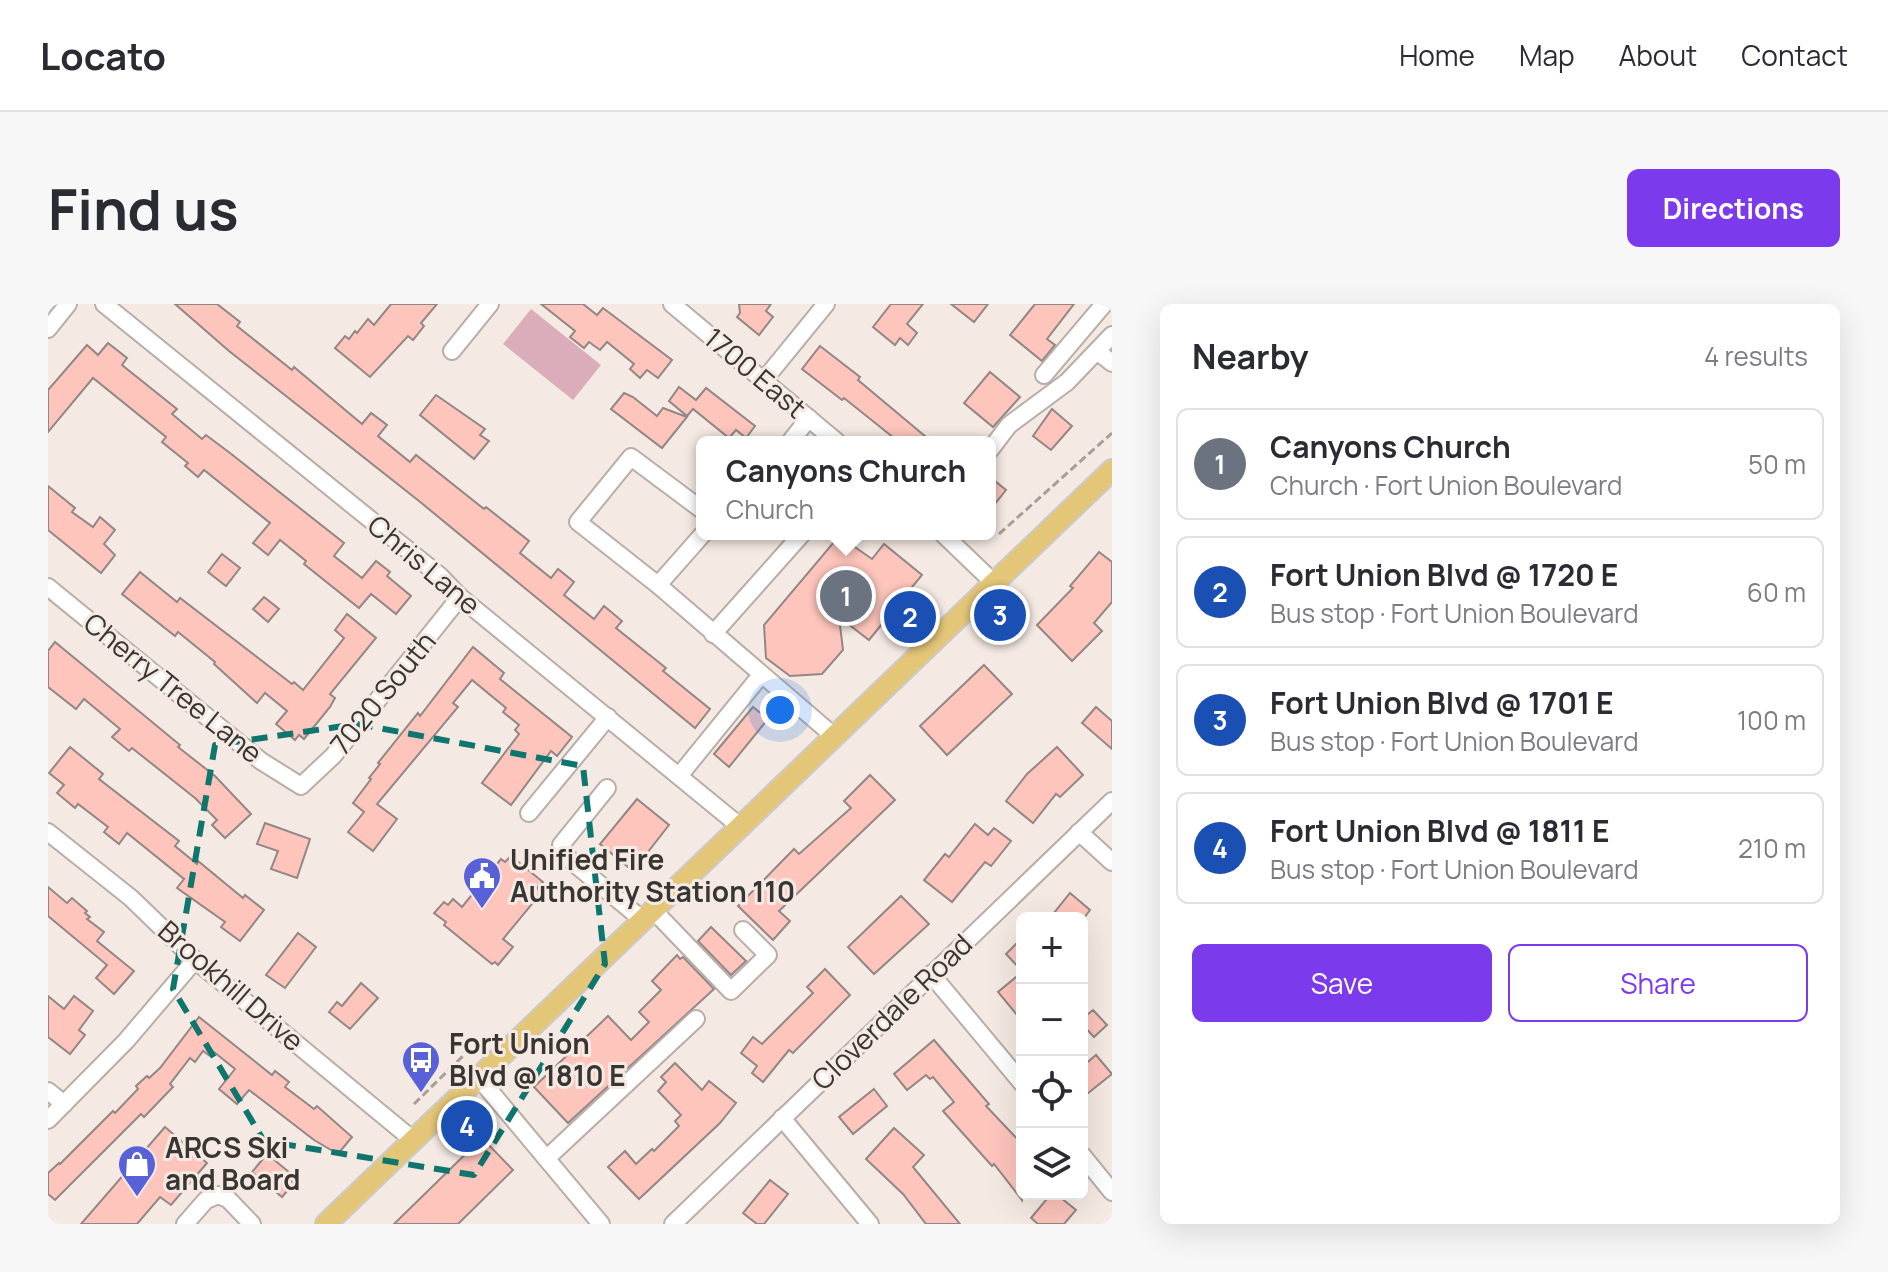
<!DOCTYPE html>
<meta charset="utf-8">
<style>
:root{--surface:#fff;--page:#f7f7f7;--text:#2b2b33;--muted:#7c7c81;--line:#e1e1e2;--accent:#7c3aed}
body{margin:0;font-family:Manrope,sans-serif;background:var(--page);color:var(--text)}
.controls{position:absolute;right:24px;bottom:24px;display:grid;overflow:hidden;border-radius:12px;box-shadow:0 8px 32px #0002}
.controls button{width:72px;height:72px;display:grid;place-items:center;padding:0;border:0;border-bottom:2px solid var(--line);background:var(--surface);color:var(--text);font:40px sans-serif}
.you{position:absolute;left:732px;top:406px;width:28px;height:28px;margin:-20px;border:6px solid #fff;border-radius:50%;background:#1a73e8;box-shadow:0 0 0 12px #1a73e833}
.badge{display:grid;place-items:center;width:52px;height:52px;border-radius:50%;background:var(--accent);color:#fff;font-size:26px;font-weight:700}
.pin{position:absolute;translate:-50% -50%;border:4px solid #fff;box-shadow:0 2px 8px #0006}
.popup{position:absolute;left:648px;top:132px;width:300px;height:104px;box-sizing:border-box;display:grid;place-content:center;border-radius:12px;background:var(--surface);filter:drop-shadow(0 2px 6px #0005);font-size:26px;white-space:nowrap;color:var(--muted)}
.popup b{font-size:30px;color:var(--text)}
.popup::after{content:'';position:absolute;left:50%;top:100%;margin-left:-16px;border:16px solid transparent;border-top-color:var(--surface)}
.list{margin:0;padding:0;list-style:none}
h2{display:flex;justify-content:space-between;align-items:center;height:104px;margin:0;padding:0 32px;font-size:34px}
h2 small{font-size:26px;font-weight:400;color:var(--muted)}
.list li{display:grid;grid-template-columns:52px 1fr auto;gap:24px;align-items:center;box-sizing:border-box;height:112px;margin:0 16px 16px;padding:0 16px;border:2px solid var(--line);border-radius:12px}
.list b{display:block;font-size:30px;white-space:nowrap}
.list p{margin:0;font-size:26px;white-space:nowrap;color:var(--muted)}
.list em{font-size:26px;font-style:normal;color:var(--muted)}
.actions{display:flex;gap:16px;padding:24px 32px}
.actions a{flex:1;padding:18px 0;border:2px solid var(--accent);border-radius:12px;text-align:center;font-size:28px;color:var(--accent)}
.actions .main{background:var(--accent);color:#fff}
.icon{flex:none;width:44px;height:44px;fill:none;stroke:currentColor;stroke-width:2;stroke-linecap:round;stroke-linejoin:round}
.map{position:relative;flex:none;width:1064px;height:920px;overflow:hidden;border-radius:12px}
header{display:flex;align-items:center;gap:48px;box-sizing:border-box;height:112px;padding:0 40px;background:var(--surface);border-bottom:2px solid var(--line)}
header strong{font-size:38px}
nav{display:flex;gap:44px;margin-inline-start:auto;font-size:28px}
.intro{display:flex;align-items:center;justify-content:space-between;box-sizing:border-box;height:192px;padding:0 48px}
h1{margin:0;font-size:56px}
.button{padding:20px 36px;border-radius:12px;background:var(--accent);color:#fff;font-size:28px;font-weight:700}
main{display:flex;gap:48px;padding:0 48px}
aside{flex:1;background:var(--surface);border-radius:12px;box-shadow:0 8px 32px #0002}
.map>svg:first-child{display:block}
.green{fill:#dbadba}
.building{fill:#fdc5bc;stroke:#938684;stroke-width:2}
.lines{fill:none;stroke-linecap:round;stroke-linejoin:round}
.minor-casing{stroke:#b8aea7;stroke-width:20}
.major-casing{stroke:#cccaca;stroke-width:24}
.path{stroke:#a69e98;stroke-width:3;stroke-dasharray:8 4;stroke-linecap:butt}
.minor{stroke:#fff;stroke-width:16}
.major{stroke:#e4c678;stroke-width:20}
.marked{fill:none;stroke:#0f766e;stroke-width:6;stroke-dasharray:16 10;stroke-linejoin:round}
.labels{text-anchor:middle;stroke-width:6;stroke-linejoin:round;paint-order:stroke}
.street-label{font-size:28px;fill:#393532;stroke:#f5eae3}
.poi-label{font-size:28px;font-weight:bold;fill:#393532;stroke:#f5eae3;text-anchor:start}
</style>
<header>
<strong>Locato</strong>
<nav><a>Home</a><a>Map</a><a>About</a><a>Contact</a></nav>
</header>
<div class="intro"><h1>Find us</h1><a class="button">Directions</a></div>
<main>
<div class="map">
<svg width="1064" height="920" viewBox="0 0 1064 920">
<rect width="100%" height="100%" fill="#f5eae3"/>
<path class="green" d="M483 5 553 61 525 96 455 40Z"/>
<g class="building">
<path d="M127 0H169L192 18 189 22 244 66 246 63 314 120 323 109 339 121 330 132 362 158 368 151 436 205 438 203 481 237 472 249 503 274 510 265 526 278 516 291 546 315 556 302 574 317 568 324 618 364 615 367 662 405 647 424 371 197 181 47Z"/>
<path d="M343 0H389L373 19 376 22 365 36 360 32 322 73 287 44 297 32 301 35 307 27 309 29 320 15 326 21Z"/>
<path d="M493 0H535L549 11 555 4 624 56 610 74 599 66 592 74 582 65 586 60 559 38 552 46 541 38 536 44 522 33 527 27Z"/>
<path d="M691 0H723L718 7 725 13 711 31 689 13 692 9Z"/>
<path d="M843 0H875L859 20 869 29 860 41 852 34 847 41 825 23Z"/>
<path d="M903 0H940L926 18Z"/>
<path d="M987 0H1026L999 35 1007 41 994 57 962 31Z"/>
<path d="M60 39 79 54 74 61 129 105 124 110 154 135 158 131 182 149 296 239 286 252 314 274 328 257 342 268 339 272 363 292 348 310 323 290 311 304 256 260 258 257 232 236 220 251 205 239 222 219 156 166 150 173 137 162 140 159 114 138 118 133 45 74 0 128V86L39 41 50 51Z"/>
<path d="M772 42 812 73 810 76 884 138H851L796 94 794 96 754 65Z"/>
<path d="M942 68 972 93 945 123 916 99Z"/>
<path d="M631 83 648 96 658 84 707 122 698 134 688 126 681 134 645 105 639 112 621 97Z"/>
<path d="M576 89 585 93 609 112 615 104 639 113 614 144 563 105Z"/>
<path d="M388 91 437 125 432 131 441 137 426 155 372 111Z"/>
<path d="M1004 105 1024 122 1003 146 985 132Z"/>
<path d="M942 173 958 186 942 206Z"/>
<path d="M0 182 27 204 24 208 45 223 52 213 67 226 56 240 67 251 53 269 0 226Z"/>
<path d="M791 232 824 255 836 240 874 271 821 336 791 313 795 346 774 370 742 372 718 354 716 321Z"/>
<path d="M1051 248 1064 258V298L1046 319 1054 327 1024 357 989 321 1025 284 1022 282Z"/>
<path d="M174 250 192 264 178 282 160 268Z"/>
<path d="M92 268 129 298 132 294 244 380 246 378 255 386 296 334 287 326 299 310 328 334 282 390 287 394 282 403 256 435 251 431 247 436 228 420 239 407 217 389 209 399 166 360 167 358 130 328 127 332 74 290Z"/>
<path d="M216 293 231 305 220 318 205 305Z"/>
<path d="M7 338 132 441 130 443 167 472 203 510 177 534 164 521 169 516 147 494 84 444 81 447 64 433 72 425 36 395 28 405 0 383V347Z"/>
<path d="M425 343 456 369 452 375 524 433 509 452 503 447 463 501 434 479 471 430 467 426 471 421 455 408 458 404 424 376 405 399 410 403 329 500 349 515 325 547 300 528 316 508 305 499 323 475 321 474 332 460 330 459 370 409 372 412Z"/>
<path d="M936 361 964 390 899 451 872 422Z"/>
<path d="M705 403 720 415 681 463 666 450Z"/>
<path d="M1048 403 1064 417V445L1034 419Z"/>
<path d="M22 443 55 470 51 475 131 537 127 542 149 560 150 557 195 594 197 591 216 606 192 637 173 623 177 618 129 584 136 575 79 529 71 540 56 528 60 523 30 500 27 504 9 489 16 481 1 469Z"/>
<path d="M1009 443 1035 471 1012 493 1008 490 985 519 958 497 979 470Z"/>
<path d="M822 471 847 496 731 607 742 617 725 636 690 602 746 545 751 550 803 504 796 497Z"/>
<path d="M589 495 621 521 585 567 552 540Z"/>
<path d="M217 519 262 535 249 574 223 565 230 547 209 540Z"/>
<path d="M927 520 940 531 946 524 963 537 943 562 937 558 904 598 876 576 897 550 901 553Z"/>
<path d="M463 552 495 578 489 584 494 588 455 635 465 643 450 661 447 658 444 660 396 621 398 618 386 609 396 598 400 601 405 595 414 603 453 555 457 558Z"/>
<path d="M0 583 19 599 24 594 39 607 37 609 42 613 39 615 56 628 49 637 86 667 66 690 48 674 59 661 0 612Z"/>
<path d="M1022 589 1042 606 1036 614H1002Z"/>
<path d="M853 592 881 620 826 670 800 643Z"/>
<path d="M663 623 698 657 683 671 650 637Z"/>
<path d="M250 629 268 643 237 684 218 671Z"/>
<path d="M974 634V667L958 650Z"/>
<path d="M629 651 632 655 635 653 666 685 520 819 486 783 560 712 583 736 601 718 591 708 613 686 604 677Z"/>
<path d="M777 665 802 691 745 749 741 746 715 778 704 769 709 762 693 749 705 733 714 740 765 689 759 683Z"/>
<path d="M974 668V717L950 688Z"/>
<path d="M313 679 330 694 302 725 281 708 289 698 294 702Z"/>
<path d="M0 692 16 705 26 692 45 707 31 726 37 731 22 750 0 733Z"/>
<path d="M1045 706 1059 721 1046 733 1034 720V715Z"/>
<path d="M151 713 224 771 227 767 241 778 237 783 266 805 269 802 304 833 290 850 266 836 201 786 189 800 171 785 187 765 166 748 162 752 155 747 147 758 142 754 122 780 125 783 96 813 93 810 7 896 0 890V869L11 859 12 860 65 807 67 809 90 785 88 782 99 772 101 774 112 764Z"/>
<path d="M886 736 941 800 938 802 974 840V896L946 860 944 862 895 807 906 798 885 773 882 775 878 771 859 786 846 770Z"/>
<path d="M1048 751 1064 770 1034 794V763Z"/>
<path d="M627 759 654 786 661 777 688 799 672 819 591 895 560 863 577 847 588 860 604 845 606 847 631 822 627 817 633 811 610 787 618 778 613 773Z"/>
<path d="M826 785 839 802 805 830 791 813Z"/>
<path d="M117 823 159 859 123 901 112 893 89 920H33Z"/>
<path d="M846 824 876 851 865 863 912 920H878L855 890 818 855Z"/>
<path d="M434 834 465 866 410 920H346Z"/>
<path d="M219 850 241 868 237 872 246 879 234 893 204 868Z"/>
<path d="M722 876 740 890 716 920H709L695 909Z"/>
<path d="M1003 890H1008L1028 906 1016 920H990L983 914Z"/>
</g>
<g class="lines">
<g class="minor-casing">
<g id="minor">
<path d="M56 0 392 272 412 293 694 524"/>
<path d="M624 0 789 138"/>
<path d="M0 25 20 0"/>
<path d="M404 47 442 0"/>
<path d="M1050 48 1064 59"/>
<path d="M996 71 1056 0"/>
<path d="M716 76 778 0"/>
<path d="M742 138 761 114"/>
<path d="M942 146 961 121 1019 78 1064 31"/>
<path d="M655 230 610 281 787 433"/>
<path d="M895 230 946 279"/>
<path d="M610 281 530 218 583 153 654 206"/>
<path d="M0 283 213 457 253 482 285 452 412 293"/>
<path d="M665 330 754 230"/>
<path d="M631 472 713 371"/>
<path d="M559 484 513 541 515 550 596 617"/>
<path d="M481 509 560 413"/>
<path d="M0 528 83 594 147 656 365 836"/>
<path d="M1031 528 1064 558"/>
<path d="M606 607 683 687 720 651 695 626"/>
<path d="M883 670 974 779"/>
<path d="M431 774 553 920"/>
<path d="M0 787 16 800"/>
<path d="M734 814 822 920"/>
<path d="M0 816 78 737 147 656"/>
<path d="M1034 851 1064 888"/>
<path d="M499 854 648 715"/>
<path d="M137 920 158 896 170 891 180 895 204 920"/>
<path d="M625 920 1064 497"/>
</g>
</g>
<g class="major-casing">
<path id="major" d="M278 920 1064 166"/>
</g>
<g class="path">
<path d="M951 230 1064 129"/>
<path d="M366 800 419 748"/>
</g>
<use href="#minor" class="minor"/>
<use href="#major" class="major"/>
</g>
<path class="marked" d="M309 420 535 462 557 660 426 871 216 837 125 685 167 441Z"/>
<defs>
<g id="civic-pin" transform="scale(2)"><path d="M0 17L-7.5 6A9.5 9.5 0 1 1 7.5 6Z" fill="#5861d8" stroke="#f5eae3"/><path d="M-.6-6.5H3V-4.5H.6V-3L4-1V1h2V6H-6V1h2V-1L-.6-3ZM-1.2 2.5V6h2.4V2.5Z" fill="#fff"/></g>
<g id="bus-pin" transform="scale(2)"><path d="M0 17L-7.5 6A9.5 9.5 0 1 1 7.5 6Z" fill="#5861d8" stroke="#f5eae3"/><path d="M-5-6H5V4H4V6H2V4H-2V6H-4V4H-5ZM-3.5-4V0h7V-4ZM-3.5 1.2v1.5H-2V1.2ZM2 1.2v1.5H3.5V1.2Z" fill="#fff"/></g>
<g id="shop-pin" transform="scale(2)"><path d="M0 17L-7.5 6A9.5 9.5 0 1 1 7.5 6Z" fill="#5861d8" stroke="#f5eae3"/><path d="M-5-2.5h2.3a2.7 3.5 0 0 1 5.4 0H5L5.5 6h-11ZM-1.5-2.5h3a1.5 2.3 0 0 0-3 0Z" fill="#fff"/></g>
</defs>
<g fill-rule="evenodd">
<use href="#civic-pin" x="434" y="572"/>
<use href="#bus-pin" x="373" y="756"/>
<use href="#shop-pin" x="89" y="860"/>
</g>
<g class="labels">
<g class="street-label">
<text transform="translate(707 69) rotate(40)" y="10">1700 East</text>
<text transform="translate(376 261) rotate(40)" y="10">Chris Lane</text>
<text transform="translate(125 384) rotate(39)" y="10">Cherry Tree Lane</text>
<text transform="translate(335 389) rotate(-51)" y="10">7020 South</text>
<text transform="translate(183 682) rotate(41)" y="10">Brookhill Drive</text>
<text transform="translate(844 708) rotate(-44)" y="10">Cloverdale Road</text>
</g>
<g class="poi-label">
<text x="462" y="566">Unified Fire<tspan x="462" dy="32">Authority Station 110</tspan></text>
<text x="401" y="750">Fort Union<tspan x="401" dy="32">Blvd @ 1810 E</tspan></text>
<text x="117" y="854">ARCS Ski<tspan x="117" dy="32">and Board</tspan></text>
</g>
</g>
</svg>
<div class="controls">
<button>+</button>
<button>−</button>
<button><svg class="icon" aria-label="locate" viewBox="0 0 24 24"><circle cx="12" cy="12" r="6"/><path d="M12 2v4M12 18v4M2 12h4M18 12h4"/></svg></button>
<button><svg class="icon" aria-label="layers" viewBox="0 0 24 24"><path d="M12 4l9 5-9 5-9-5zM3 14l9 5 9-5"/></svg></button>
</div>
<div class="you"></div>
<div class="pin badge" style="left:798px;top:292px;background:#6b7280">1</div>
<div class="popup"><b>Canyons Church</b>Church</div>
<div class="pin badge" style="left:862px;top:313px;background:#1a4fb4">2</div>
<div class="pin badge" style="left:952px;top:311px;background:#1a4fb4">3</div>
<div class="pin badge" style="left:419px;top:822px;background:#1a4fb4">4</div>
</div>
<aside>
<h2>Nearby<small>4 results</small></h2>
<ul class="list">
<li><span class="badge" style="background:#6b7280">1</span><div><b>Canyons Church</b><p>Church · Fort Union Boulevard</p></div><em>50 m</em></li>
<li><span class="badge" style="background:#1a4fb4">2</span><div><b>Fort Union Blvd @ 1720 E</b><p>Bus stop · Fort Union Boulevard</p></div><em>60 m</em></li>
<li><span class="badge" style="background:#1a4fb4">3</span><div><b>Fort Union Blvd @ 1701 E</b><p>Bus stop · Fort Union Boulevard</p></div><em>100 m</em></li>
<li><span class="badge" style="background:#1a4fb4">4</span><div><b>Fort Union Blvd @ 1811 E</b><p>Bus stop · Fort Union Boulevard</p></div><em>210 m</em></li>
</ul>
<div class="actions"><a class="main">Save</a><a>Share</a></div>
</aside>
</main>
